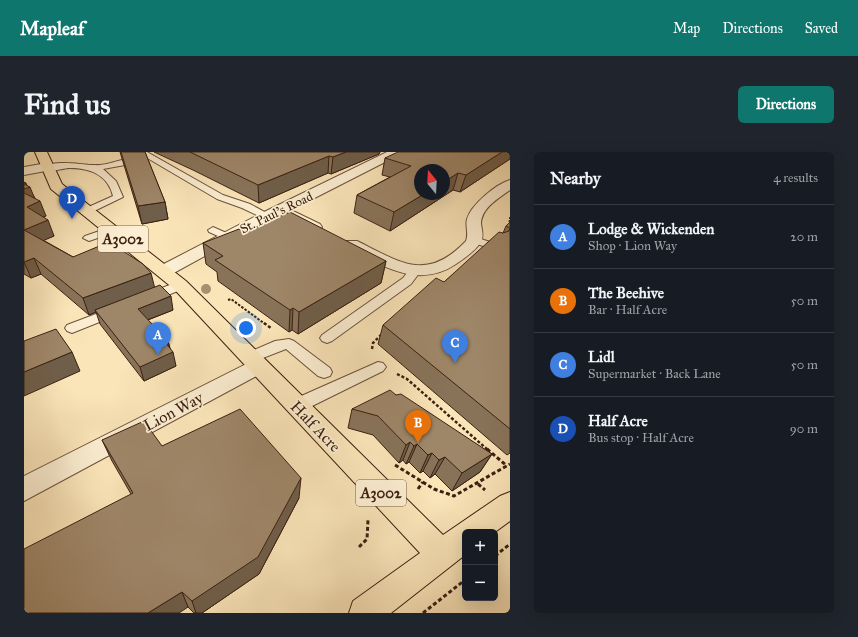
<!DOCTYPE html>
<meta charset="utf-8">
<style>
:root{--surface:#171b24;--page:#20242c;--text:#f1f3f6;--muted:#9ea1a6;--line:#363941;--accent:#0f766e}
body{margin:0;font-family:"IM FELL Great Primer",serif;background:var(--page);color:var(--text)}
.controls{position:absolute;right:12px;bottom:12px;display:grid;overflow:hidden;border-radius:6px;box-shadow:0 4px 16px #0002}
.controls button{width:36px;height:36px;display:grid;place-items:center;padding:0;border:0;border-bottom:1px solid var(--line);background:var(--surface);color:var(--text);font:20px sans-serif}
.compass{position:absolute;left:390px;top:12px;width:36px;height:36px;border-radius:50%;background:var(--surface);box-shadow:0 4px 16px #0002;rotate:342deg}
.you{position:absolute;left:222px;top:176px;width:14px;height:14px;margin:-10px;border:3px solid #fff;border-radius:50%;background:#1a73e8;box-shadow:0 0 0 6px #1a73e833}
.badge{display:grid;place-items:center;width:26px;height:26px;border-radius:50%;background:var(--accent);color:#fff;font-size:13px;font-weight:700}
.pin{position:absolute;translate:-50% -33px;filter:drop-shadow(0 1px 2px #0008)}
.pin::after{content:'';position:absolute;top:21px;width:14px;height:12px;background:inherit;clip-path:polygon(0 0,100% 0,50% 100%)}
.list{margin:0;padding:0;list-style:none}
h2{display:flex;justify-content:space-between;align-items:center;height:52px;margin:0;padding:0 16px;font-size:17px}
h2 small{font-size:13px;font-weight:400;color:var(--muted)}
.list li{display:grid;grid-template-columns:26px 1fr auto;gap:12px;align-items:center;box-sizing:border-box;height:64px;padding:0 16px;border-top:1px solid var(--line)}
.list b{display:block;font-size:15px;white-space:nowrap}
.list p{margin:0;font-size:13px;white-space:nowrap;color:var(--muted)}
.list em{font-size:13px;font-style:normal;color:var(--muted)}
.map{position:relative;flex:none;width:486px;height:461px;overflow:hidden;border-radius:6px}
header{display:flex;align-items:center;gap:24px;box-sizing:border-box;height:56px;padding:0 20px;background:var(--accent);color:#fff}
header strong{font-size:19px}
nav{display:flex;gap:22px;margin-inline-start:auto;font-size:14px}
.intro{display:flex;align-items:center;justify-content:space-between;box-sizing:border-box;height:96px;padding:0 24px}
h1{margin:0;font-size:28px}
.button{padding:10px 18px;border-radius:6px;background:var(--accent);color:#fff;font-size:14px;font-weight:700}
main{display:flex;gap:24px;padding:0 24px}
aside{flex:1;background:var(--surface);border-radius:6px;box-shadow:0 4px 16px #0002}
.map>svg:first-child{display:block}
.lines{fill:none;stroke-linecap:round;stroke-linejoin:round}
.lane-casing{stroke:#6b513b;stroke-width:2}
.street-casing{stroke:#6b513b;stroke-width:2}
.primary-casing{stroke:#3b2011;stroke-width:2}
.path-far3{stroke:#3b2011;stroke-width:1.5;stroke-dasharray:2 1;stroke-linecap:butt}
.path-far2{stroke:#3b2011;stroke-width:2;stroke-dasharray:2.5 1.5;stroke-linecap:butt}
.path-far1{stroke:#3b2011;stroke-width:2.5;stroke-dasharray:3 2;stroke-linecap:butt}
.path{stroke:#3b2011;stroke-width:3;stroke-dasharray:4 2.5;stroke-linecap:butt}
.lane{fill:#fceed2;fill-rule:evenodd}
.street{fill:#fceed2;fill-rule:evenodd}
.primary{fill:#fae5b9;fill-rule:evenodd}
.tree{fill:#a78f70}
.wall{fill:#887359;stroke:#3b2011}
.shaded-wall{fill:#6f5e49;stroke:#3b2011}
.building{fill:#9e8668;stroke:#3b2011}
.labels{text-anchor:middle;stroke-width:3.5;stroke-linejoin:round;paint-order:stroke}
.far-street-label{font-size:13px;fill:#3b2011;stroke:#fceed2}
.shield{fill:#fceed2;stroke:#755e4b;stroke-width:1}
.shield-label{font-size:15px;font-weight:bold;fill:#3b2011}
.street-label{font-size:16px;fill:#3b2011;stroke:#fceed2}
</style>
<header>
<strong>Mapleaf</strong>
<nav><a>Map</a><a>Directions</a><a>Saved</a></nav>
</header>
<div class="intro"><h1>Find us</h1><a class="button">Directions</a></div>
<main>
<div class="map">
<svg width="486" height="461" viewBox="0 0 486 461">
<rect width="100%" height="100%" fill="#fae5b9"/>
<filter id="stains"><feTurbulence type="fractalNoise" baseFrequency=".005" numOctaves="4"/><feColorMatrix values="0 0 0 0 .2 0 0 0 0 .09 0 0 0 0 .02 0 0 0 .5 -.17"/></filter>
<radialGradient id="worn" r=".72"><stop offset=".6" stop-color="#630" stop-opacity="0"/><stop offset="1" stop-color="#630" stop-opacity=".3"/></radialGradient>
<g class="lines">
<g class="lane-casing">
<g id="lane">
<path d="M113 0H123L199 43 226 52 248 64 247 66H239L218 56 193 47Z"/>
<path d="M98 8 102 11 101 13 79 17 92 29 99 45 64 62 60 61 59 59 60 57 89 44C84 23 66 16 46 16 38 16 26 22 20 16 29 7 57 13 70 13 79 14 89 10 98 8Z"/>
<path d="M87 75 91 76 92 78 91 80 65 89 59 86 61 84Z"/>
<path d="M189 75 207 83 209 85 203 88 185 80 184 78Z"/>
<path d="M451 85 475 93 477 95 471 98 447 90 445 88 447 86Z"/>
<path d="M390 116 396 120 387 132 308 189 303 191 298 189 296 186 298 183 379 126 386 117Z"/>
<path d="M156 129 162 133 161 136 127 150H117L115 147 117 144Z"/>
<path d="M93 154 98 155 100 158 98 161 48 181 43 179 41 176 43 173Z"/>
<path d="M265 187 270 189 306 216 308 220 306 224 300 226 294 224 262 197 226 211 221 210 218 206 221 202 251 189Z"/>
<path d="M354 210 359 211 362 215 359 219 278 259 272 260 266 259 264 254 266 249Z"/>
</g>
</g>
<g class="street-casing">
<g id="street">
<path d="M363 0H376L369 6 267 58 296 72 298 75 296 78H286L256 63 146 123 140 124 134 123 132 119 134 115 238 61Z"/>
<path d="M23 11 27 12 29 15 27 18 0 23V15Z"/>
<path d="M486 28V38C475 46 457 56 457 72 458 78 460 84 457 90 451 99 441 106 432 112 394 138 357 113 321 95L319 92 321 89H333C376 110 402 131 442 89 445 81 441 74 443 67 447 53 472 32 486 28Z"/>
<path d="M234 206 242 209 245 214 242 219 0 349V324Z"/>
</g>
</g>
<g class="primary-casing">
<path id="primary" d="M11 0H23L38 32 162 129 419 383 476 344 486 340V369L471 380H441V403L367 461H325L329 449 396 401 150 137 27 37Z"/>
</g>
<path class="path-far3" d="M485 73 486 64"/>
<path class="path-far2" d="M204 148 207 147 241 172"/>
<g class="path-far1">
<path d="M240 171 247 176"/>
<path d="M348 197 349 191 357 183"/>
<path d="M373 222 383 227 464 298"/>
</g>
<g class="path">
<path d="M463 297 483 314"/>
<path d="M371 313 410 337 430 344 486 312"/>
<path d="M454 332 461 338"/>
<path d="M394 337 399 330"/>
<path d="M335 395 343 387 344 368"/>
<path d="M471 404 486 392"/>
<path d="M399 461 441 428"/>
</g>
<use href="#lane" class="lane"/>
<use href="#street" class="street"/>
<use href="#primary" class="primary"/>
</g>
<circle class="tree" cx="182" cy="137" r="5"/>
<g class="wall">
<path d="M96 0H121L141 50 144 67 118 72Z"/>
<path d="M130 0H356L355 2 307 22 304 21 235 51 171 19Z"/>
<path d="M486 0V7L436 40 429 38 366 79 330 61 333 43 366 25 358 23 361 6Z"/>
<path d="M0 30 3 33 22 64 19 65 30 84 19 88 49 105 130 135 149 158 124 168 144 189 146 196 152 214 120 229 76 172 72 160 65 163 17 122 7 126 0 122Z"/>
<path d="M486 70V301L483 303 354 192 359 173 420 130 479 81 482 74Z"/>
<path d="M220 80 362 109 357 131 274 182 268 178 265 180 194 129 193 120 182 112 179 91Z"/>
<path d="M372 243 468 302 456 320 428 339 411 322 406 326 399 319 396 321 385 310 382 312 379 308 375 311 349 283 324 276 328 257Z"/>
<path d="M78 288 138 294 275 346 235 422 178 461H170L164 455 107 342 88 309Z"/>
</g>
<g class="shaded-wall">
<path d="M322 0H356L355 2 307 22 309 5Z"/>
<path d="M478 0H486V7L436 40 442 23Z"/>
<path d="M305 4 304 21 235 51 234 33Z"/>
<path d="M434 21 429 38 366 79 370 60 400 42H420V30Z"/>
<path d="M2 31 4 36 6 35 12 50H0V32Z"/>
<path d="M16 49 22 64 9 70 3 55Z"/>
<path d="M141 50 144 67 118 72 114 54Z"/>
<path d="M24 68 30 84 7 94 0 78Z"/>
<path d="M10 106 17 122 7 126 0 110Z"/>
<path d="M362 109 357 131 274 182 275 160Z"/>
<path d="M127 121 131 137 71 158 72 160 65 163 59 146Z"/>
<path d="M147 144 149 158 118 170 114 157Z"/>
<path d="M269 156 268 178 265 180 266 158Z"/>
<path d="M144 189 147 201 149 200 152 214 120 229 116 215 141 190Z"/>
<path d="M48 200 56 219 0 244V220Z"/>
<path d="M386 290 379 308 375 311 382 293Z"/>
<path d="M393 292 385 310 382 312 390 294Z"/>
<path d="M408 301 399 319 396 321 404 303Z"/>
<path d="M468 302 456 320 428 339 438 321Z"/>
<path d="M421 305 411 322 406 326 415 308Z"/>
<path d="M277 326 275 346 235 422 178 461H172L168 449Z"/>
<path d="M158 440 164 455 155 461H124Z"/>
</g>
<g class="building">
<path d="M97 0H121L141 50 114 54Z"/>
<path d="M166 0H322L309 5 305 4 234 33Z"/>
<path d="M374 0H478L442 23 434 21 420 30V18H396V42H400L370 60 333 43 387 14 361 6Z"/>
<path d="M0 30 2 31 0 32 6 35 0 37Z"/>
<path d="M0 41 16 49 3 55 24 68 0 78 49 105 85 90 119 112 127 121 59 146 10 106 0 110Z"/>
<path d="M266 60 362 109 275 160 269 156 266 158 191 108 199 104 179 91 215 77 220 80Z"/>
<path d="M486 70V277L359 173 412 126 420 130 475 80 479 81 485 79 486 76 482 74Z"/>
<path d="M136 133 147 144 114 157 144 189 141 190 149 200 116 215 71 158Z"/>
<path d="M32 177 48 200 0 220V189Z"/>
<path d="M366 238 372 243 377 242 468 302 438 321 421 305 415 308 408 301 404 303 393 292 390 294 386 290 382 293 354 264 328 257Z"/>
<path d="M216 257 277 326 234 405 168 449 158 440 124 461H0V397L109 341 78 288 120 269 138 294Z"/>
</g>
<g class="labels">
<g class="far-street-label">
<text transform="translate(252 60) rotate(-26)" y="5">St. Paul's Road</text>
</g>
<g class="shield">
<rect x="74" y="74" width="50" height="26" rx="3"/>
<rect x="332" y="328" width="50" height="26" rx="3"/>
</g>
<g class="shield-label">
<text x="99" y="92">A3002</text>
<text x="357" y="346">A3002</text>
</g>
<g class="street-label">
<text transform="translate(149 259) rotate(-28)" y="6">Lion Way</text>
<text transform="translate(292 274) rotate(46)" y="6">Half Acre</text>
</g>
</g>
<rect width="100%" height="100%" filter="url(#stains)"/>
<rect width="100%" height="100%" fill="url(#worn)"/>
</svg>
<div class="controls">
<button>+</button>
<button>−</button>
</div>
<svg class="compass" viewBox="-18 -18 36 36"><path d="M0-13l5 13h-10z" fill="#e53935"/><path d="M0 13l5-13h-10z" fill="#9ea1a6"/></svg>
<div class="you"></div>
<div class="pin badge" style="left:134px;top:203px;background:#3f7fe0">A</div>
<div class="pin badge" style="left:394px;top:291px;background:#e8710a">B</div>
<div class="pin badge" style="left:431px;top:211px;background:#3f7fe0">C</div>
<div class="pin badge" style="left:48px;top:67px;background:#1a4fb4">D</div>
</div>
<aside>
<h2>Nearby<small>4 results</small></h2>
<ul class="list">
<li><span class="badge" style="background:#3f7fe0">A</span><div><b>Lodge &amp; Wickenden</b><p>Shop · Lion Way</p></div><em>20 m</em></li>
<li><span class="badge" style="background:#e8710a">B</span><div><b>The Beehive</b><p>Bar · Half Acre</p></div><em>50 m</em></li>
<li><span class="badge" style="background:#3f7fe0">C</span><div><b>Lidl</b><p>Supermarket · Back Lane</p></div><em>50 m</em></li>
<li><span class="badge" style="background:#1a4fb4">D</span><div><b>Half Acre</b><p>Bus stop · Half Acre</p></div><em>90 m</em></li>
</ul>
</aside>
</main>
